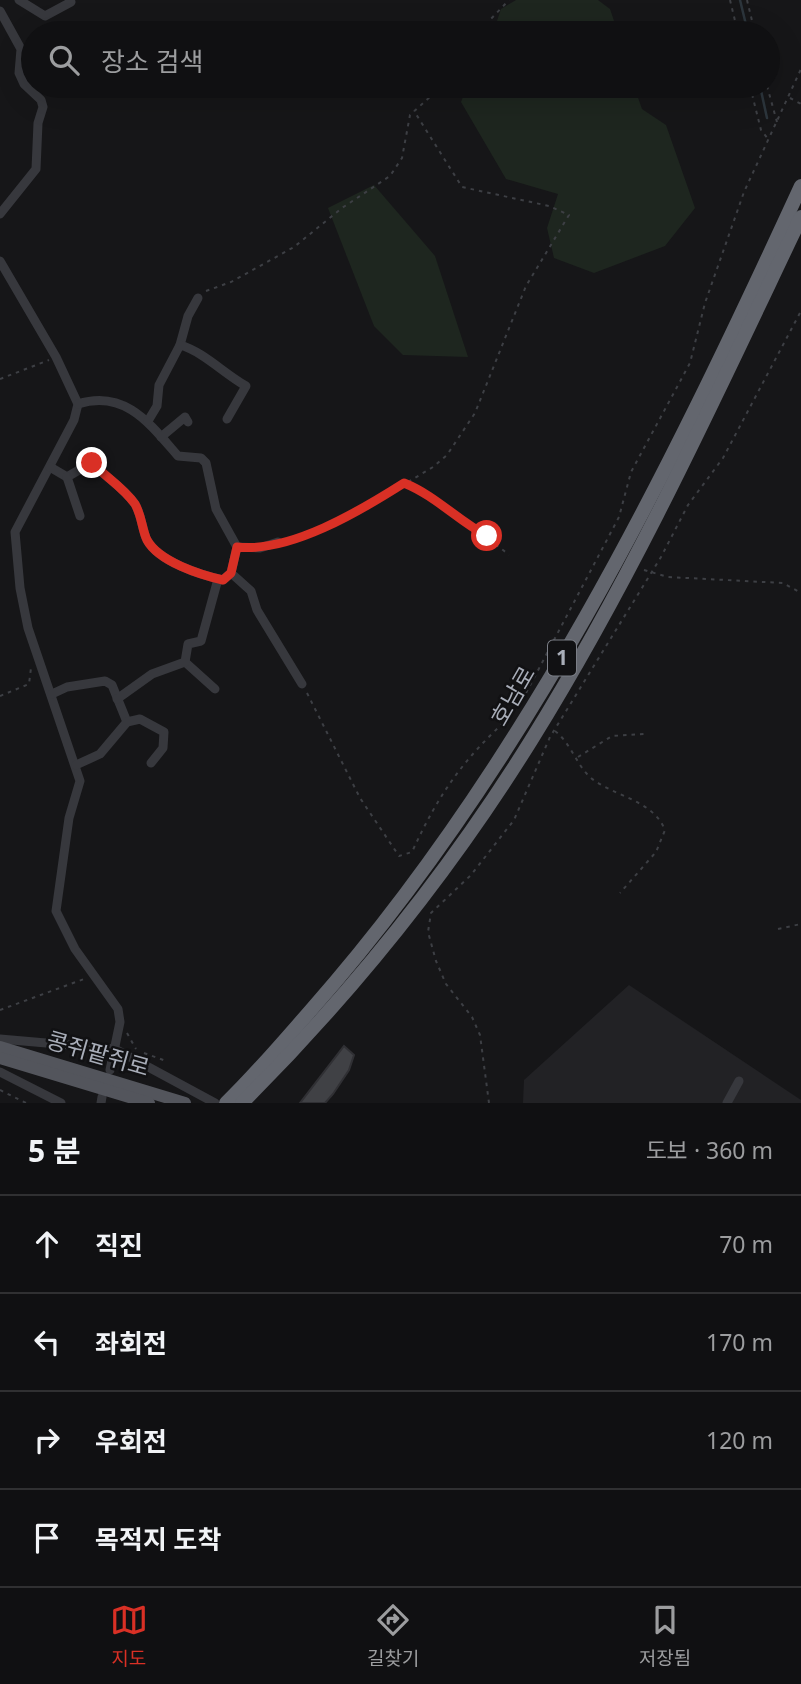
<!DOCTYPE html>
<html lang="ko">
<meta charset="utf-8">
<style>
:root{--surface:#101012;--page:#19191b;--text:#f1f3f6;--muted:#9c9d9f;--line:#303032;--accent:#d93025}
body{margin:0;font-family:"Noto Sans","Noto Sans KR",sans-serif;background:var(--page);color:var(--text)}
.stop{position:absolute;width:21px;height:21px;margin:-16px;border:5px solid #d93025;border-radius:50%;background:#fff}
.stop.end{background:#d93025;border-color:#fff;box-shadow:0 2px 7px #0008}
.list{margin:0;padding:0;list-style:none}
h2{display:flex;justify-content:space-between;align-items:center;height:91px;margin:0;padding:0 28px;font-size:30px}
h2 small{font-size:23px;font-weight:400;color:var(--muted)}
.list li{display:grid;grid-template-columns:46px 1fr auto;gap:21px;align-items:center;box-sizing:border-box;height:98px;padding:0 28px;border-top:2px solid var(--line)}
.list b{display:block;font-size:26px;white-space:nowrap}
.list em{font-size:23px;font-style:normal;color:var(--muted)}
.icon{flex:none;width:38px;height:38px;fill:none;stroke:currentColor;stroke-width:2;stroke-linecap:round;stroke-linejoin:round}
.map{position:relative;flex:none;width:801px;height:1103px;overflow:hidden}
.search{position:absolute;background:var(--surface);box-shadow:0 7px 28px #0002;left:21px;right:21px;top:21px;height:77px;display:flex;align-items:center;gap:18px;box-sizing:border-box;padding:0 24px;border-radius:38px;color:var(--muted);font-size:26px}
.sheet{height:483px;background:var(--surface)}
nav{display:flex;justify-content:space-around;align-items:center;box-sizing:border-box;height:98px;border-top:2px solid var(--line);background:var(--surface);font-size:19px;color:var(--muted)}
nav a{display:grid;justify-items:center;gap:4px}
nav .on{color:var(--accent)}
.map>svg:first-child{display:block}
.built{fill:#222225}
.green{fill:#1e261f}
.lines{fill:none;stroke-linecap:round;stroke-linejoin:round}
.stream{stroke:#2c353c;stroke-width:2.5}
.building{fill:#404145;stroke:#303034;stroke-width:2}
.path{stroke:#3d3f44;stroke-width:2;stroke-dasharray:3.5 5;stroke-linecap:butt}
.minor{stroke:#37383d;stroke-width:9}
.major{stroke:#53555c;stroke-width:12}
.highway{stroke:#63666e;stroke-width:14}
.route{stroke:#d93025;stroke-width:9}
.labels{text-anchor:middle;stroke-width:5;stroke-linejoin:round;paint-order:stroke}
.shield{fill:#111113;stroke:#7b7e86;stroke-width:2}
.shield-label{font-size:21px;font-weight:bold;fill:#a8adb8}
.street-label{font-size:23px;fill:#a8adb8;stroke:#111113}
</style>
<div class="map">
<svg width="801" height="1103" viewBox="0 0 801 1103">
<rect width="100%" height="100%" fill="#161618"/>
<path class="built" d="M629 985 801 1100V1103H523L524 1080Z"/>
<g class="green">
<path d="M516 0H598L610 9 618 33H493L501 9Z"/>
<path d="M467 86H634L642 109 666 125 695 208 665 246 594 273 554 258 547 228 558 194 506 179 461 102Z"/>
<path d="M374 185 435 256 468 357 403 355 374 326 328 208Z"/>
</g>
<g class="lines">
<g class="stream">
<path d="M740 0 748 33"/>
<path d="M760 86 767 118"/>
</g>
</g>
<path class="building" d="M344 1046 354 1055 349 1070 333 1094 325 1103H300Z"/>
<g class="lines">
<g class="path">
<path d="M730 0 738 33"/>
<path d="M747 0 755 33"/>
<path d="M483 33 487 23 509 0"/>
<path d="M750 86 761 130 768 139"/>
<path d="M767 86 777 122"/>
<path d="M790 98 801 104"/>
<path d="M206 291 231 282 294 247 342 208 390 176 402 158 410 115 442 86"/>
<path d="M0 379 49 360"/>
<path d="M404 483C434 496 435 503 459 520 475 533 493 541 509 555"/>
<path d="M286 540 345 520 433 467 447 455 475 413 526 286 569 215 549 206 462 187 414 111"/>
<path d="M644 570 668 577 783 583 801 593"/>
<path d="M307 693 360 798 399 856 412 852C439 793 464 758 512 715"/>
<path d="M526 693 619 517 631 472 690 363 705 303 744 192 801 69"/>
<path d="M0 696 29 684 31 668"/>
<path d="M555 731C573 745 577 769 595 781 620 798 653 801 665 830L656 852 620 893"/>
<path d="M578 757 612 736 644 734"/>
<path d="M778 929 801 924"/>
<path d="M0 1010 84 979"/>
<path d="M127 1033 136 1049"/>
<path d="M144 1053 166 1061"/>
<path d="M0 1090 26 1103"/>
<path d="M489 1103 480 1035 472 1017 446 984 436 961 428 932 431 913 471 875 514 820 550 737 661 557 688 505 723 458 801 311"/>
</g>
<g class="minor">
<path d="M19 0 45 16 71 2"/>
<path d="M0 11 21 49 19 73 24 84 41 100 43 107 38 123 36 169 0 214"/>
<path d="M0 261 56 357 78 404 74 420 15 532 20 588 28 628 80 781 69 818 56 911 75 949 118 1009 120 1022 110 1070"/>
<path d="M180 345 188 316 198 298"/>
<path d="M78 404C125 389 150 424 178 456L201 458 206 463 216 509 237 547"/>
<path d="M148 421 157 406 159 385 180 345C204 352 223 373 246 386L227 419"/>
<path d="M161 437 185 417 188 422"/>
<path d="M50 467 67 477 91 463C106 477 124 488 135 504 142 516 142 530 147 540 159 562 201 575 223 580L231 573 237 547 260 548 278 542"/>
<path d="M67 477 80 516"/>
<path d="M231 573 251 591 257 610 302 684"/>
<path d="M185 662 215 689"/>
<path d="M52 694 67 687 105 681 112 685 127 722"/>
<path d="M117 699 152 674 185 662 188 644 201 641 218 579"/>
<path d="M76 765 100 754 127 722 140 719 164 732 163 748 151 763"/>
<path d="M0 1039 115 1049 215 1103"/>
<path d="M0 1072 61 1103"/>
<path d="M101 1103 102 1097"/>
<path d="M727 1103 739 1081"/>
</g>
<g class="major">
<path d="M0 1047 185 1103"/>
<path d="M0 1058 149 1103"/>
</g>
<g class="highway">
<path d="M226 1103C256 1074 283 1042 311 1010 524 769 667 477 801 186"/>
<path d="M242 1103C352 993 450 871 532 739 635 573 717 393 801 217"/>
</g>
</g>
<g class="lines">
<path class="route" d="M92 463C106 477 124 488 135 504 142 516 142 530 147 540 159 562 201 575 223 580L231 573 237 547C290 553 360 511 404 483 436 496 457 520 487 536"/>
</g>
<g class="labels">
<rect class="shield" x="548" y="640.5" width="28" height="35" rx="5"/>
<g class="shield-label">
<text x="562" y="665">1</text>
</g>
<g class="street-label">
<text transform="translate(513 696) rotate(-60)" y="8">호남로</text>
<text transform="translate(98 1054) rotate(16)" y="8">콩쥐팥쥐로</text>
</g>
</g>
</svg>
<div class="stop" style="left:487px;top:536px"></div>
<div class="stop end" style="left:92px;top:463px"></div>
<div class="search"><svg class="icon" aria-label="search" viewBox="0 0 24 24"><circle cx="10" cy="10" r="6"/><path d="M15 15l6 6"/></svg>장소 검색</div>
</div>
<section class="sheet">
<h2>5 분<small>도보 · 360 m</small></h2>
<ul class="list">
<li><svg class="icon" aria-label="ahead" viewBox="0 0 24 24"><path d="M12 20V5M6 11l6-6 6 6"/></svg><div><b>직진</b></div><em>70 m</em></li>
<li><svg class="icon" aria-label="left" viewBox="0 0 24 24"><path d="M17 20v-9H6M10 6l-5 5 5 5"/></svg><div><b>좌회전</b></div><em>170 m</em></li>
<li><svg class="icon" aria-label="right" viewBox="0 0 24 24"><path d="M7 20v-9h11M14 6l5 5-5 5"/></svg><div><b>우회전</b></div><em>120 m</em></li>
<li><svg class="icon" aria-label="arrive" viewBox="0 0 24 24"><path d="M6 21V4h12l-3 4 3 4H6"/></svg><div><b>목적지 도착</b></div></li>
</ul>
</section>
<nav>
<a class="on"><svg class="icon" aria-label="map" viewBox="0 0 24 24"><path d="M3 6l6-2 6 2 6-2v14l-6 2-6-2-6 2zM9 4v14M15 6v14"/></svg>지도</a>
<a><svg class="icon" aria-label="directions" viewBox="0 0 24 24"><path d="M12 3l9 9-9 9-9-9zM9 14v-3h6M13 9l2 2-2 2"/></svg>길찾기</a>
<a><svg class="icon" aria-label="saved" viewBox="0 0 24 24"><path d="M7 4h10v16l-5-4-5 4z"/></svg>저장됨</a>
</nav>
